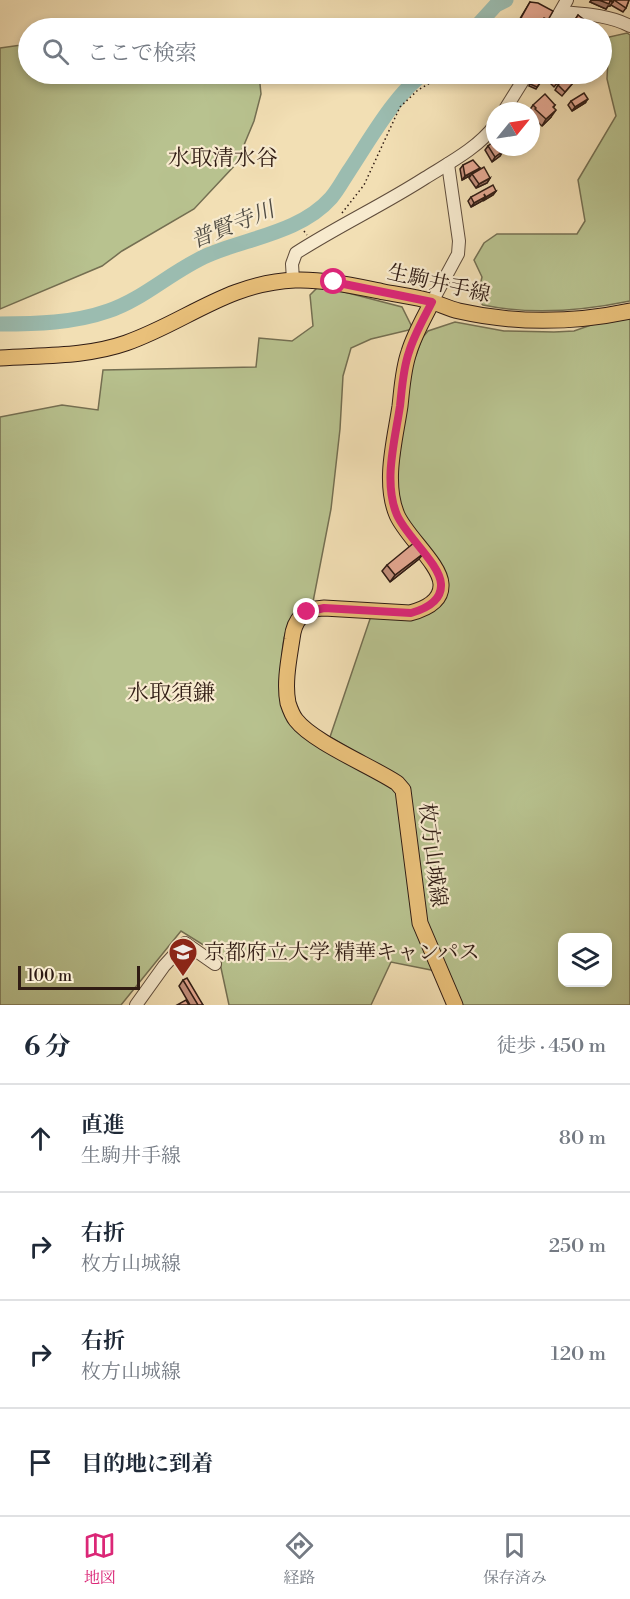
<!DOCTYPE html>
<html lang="ja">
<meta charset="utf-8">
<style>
:root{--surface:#fff;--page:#f2f2f3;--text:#1f2937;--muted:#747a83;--line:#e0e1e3;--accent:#db2777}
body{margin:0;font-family:"Libre Bodoni","Noto Serif JP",serif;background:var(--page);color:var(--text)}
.controls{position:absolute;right:18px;bottom:18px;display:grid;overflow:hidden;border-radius:12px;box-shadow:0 3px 9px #0003}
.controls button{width:54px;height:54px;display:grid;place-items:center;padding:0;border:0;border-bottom:2px solid var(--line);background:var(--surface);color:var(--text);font:30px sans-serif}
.compass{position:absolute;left:486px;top:102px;width:54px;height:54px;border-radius:50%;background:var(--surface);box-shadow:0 3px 9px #0003;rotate:60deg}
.scale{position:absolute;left:18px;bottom:15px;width:122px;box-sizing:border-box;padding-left:6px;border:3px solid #301c14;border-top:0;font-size:16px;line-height:21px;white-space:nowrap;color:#301c14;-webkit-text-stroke:4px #f7eace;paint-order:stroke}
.stop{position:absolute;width:18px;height:18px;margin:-14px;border:4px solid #db2777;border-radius:50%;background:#fff}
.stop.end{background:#db2777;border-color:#fff;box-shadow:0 2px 6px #0008}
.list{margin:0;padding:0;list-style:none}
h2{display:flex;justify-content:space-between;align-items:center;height:78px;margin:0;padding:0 24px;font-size:26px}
h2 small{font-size:20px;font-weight:400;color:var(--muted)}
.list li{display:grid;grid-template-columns:39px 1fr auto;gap:18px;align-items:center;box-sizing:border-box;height:108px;padding:0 24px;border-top:2px solid var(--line)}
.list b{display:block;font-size:22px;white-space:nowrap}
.list p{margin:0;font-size:20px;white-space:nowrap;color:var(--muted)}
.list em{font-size:20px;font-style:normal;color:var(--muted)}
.icon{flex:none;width:33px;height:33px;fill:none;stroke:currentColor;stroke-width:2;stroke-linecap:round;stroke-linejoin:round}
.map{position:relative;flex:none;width:630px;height:1005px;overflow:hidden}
.search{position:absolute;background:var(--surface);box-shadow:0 3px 9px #0003;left:18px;right:18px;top:18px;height:66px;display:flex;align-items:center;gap:15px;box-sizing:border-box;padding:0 21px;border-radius:33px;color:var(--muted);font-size:22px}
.sheet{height:510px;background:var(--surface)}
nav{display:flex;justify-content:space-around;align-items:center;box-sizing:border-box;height:84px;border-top:2px solid var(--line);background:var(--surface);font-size:16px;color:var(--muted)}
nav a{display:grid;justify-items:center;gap:3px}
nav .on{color:var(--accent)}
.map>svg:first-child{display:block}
.green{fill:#b8c28f;stroke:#746f52;stroke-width:1.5;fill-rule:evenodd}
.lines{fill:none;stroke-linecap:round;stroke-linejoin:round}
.river{stroke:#9bbcb0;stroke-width:15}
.minor-casing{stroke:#604d3c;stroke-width:14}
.major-casing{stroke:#301c14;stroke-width:17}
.path{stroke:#301c14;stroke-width:1.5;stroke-dasharray:1.5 3;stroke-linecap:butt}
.minor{stroke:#f7eace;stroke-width:12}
.major{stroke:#e9c07a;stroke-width:15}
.wall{fill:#c4907d;stroke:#301c14;stroke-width:1.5}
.shaded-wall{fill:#a07566;stroke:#301c14;stroke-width:1.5}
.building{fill:#e4a791;stroke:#301c14;stroke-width:1.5}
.route{stroke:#db2777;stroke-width:8}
.labels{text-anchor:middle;stroke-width:4.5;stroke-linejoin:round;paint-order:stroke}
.street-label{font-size:21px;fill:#301c14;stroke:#f7eace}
.poi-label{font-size:21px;fill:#301c14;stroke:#f7eace;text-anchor:start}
.neighbourhood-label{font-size:22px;fill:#301c14;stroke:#f7eace}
.water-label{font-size:22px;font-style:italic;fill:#504c43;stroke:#f7eace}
</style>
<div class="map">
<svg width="630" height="1005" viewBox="0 0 630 1005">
<rect width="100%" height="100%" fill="#f2dfb4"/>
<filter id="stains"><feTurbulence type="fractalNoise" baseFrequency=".00333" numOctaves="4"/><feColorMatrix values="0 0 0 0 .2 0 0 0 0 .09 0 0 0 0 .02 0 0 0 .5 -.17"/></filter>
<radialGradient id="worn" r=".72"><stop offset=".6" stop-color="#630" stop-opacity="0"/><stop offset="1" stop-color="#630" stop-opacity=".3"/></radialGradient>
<g class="green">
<path d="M627 33 630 35V301C582 311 531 315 483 305L477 299 482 277 474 260 484 243 497 234H577L585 221 578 180 616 116 607 79 609 37Z"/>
<path d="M28 44V74H259L261 94 254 121 236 164 194 209 122 251 102 266 0 309V48Z"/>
<path d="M318 287 329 288 402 307 413 329 371 339 351 348 343 376 340 429 331 509 313 602C274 613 282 671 282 704L395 786 436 973 431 970 391 962 371 1005H229L218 954 181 931 121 1005H0V417L62 405 98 410 103 370 256 367 259 338 292 341 313 326 310 295Z"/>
<path d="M630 318V1005H460L425 922 400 778 330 737 371 616 443 597 402 513 396 485 409 375 422 338 428 331 455 322 504 331 554 332 574 331 594 324ZM562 938H608V982H562Z"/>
</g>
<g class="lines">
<g class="river">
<path d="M475 28 496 5 506 0"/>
<path d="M0 324C36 324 74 323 108 311 144 299 173 270 208 255 248 238 301 232 331 198 338 190 343 180 349 171 367 144 397 91 424 74"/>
</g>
<g class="minor-casing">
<g id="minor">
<path d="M561 12C584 14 609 15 630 26"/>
<path d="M551 28 567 0"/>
<path d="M504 111 527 74"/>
<path d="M293 280 292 264 296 253C338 226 383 205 425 178 449 163 478 148 495 125"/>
<path d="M432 302 458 254 459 241 448 164"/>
<path d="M136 1005 164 966 185 943 215 964"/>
</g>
</g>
<g class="major-casing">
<g id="major">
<path d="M432 302C424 318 414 335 409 352 403 369 402 388 400 406 395 440 383 482 397 515 406 536 440 564 441 584 442 601 425 609 410 613L324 608C304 609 294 619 292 639 289 659 284 683 288 703 290 709 292 715 296 720 313 742 371 766 397 783L403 790 420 923 455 1005"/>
<path d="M0 358C42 355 86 357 126 343 186 322 227 283 295 280 325 279 354 286 384 292 400 295 418 297 433 302 442 305 450 309 459 311 516 324 573 323 630 311"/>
</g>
</g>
<g class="path">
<path d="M342 213 364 185 400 107 418 90 446 74"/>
<path d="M304 231 307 235"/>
</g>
<use href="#minor" class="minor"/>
<use href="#major" class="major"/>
</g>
<g class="wall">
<path d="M591 0H629L626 8 623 12 611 5 610 6H608L606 9 590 2Z"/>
<path d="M530 2 548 20 545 25 542 23 539 28H526L527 27 518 22Z"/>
<path d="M578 15 587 28H572L570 27Z"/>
<path d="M538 74H565L554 87 550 83 554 77 548 83Z"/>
<path d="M533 79 540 83 536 89 529 86Z"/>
<path d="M572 84 562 96 555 90 558 85Z"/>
<path d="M571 101 585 103 572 111 568 105Z"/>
<path d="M533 105H555L553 108 551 117 542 126 531 116V111H529Z"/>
<path d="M488 146 503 151 500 156 492 162 485 150Z"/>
<path d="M463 165 480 168 478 171 490 178 487 183 476 188 469 178 471 175 462 180 460 169Z"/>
<path d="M496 191 493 195 471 207 468 201 471 197Z"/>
<path d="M419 559 390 582 382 571 387 565Z"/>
<path d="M183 980 203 1005H190L179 986Z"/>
</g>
<g class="shaded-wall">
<path d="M592 0 610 1 613 2 610 6H608L606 9 590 2Z"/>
<path d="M588 99 585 103 572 111 575 107Z"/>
<path d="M556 110 551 117 542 126 546 119Z"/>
<path d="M503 151 500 156 492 162 495 157Z"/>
<path d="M480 168 477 172 472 174 471 175 462 180 465 176Z"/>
<path d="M490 178 487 183 476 188 479 184Z"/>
<path d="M496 191 493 195 483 201 486 197Z"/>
<path d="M485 197 482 201 471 207 474 203Z"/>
<path d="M424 553 419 559 390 582 395 575Z"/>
</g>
<g class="building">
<path d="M599 0H629L626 8 614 0 613 2 610 1 609 4Z"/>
<path d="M530 2 538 3 553 11 548 20 544 18 539 28 521 18Z"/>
<path d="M578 15 590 24 587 28H581L573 23Z"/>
<path d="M546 74H556L551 78Z"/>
<path d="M556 74H565L557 82 553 79Z"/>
<path d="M565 78 572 84 565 92 558 85Z"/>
<path d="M533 79 540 83 537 87 530 84Z"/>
<path d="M584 93 588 99 575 107 571 101Z"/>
<path d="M545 94 555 105 553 107 556 110 546 119 535 109 536 108 533 105Z"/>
<path d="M494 141 495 142V147H499L503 151 495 157 488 146Z"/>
<path d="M506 147H513L506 153 504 150 507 148Z"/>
<path d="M473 160 480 168 465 176 463 165Z"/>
<path d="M484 167 490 178 479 184 472 174Z"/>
<path d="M493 185 496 191 486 197 484 194 485 197 474 203 471 197Z"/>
<path d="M415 542 424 553 395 575 387 565Z"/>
<path d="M187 978 203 1005H198L183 980Z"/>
<path d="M186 1000 189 1005H177Z"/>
</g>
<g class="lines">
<path class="route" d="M307 612 324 608 411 613C425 609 442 601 441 584 440 564 406 536 397 515 383 482 395 440 400 406 402 388 403 369 409 352 414 335 424 318 432 302L334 282"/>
</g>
<defs>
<g id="university-pin" transform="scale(1.5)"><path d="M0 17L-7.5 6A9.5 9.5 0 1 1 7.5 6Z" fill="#8f2418" stroke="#f7eace"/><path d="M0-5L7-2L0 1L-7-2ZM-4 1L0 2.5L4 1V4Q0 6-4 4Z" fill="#fff"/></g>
</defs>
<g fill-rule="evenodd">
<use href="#university-pin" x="183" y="952"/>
</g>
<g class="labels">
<g class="street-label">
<text transform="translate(439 283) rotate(13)" y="7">生駒井手線</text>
<text transform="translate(433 855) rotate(83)" y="7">枚方山城線</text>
</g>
<g class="poi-label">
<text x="204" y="959">京都府立大学 精華キャンパス</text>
</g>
<g class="neighbourhood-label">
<text x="223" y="165">水取清水谷</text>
<text x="171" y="700">水取須鎌</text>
</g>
<g class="water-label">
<text transform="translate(232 224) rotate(-22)" y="8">普賢寺川</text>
</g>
</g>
<rect width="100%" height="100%" filter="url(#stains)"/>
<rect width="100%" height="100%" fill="url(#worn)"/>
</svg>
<div class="controls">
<button><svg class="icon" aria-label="layers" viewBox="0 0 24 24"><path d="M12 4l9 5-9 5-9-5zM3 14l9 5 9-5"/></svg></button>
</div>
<svg class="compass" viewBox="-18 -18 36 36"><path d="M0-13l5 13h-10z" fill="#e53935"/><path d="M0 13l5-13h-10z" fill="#747a83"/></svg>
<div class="scale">100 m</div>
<div class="stop" style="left:334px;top:282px"></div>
<div class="stop end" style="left:307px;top:612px"></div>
<div class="search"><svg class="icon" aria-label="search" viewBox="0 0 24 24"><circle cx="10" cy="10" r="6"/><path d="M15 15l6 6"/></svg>ここで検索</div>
</div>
<section class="sheet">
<h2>6 分<small>徒歩 · 450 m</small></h2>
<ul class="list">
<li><svg class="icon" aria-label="ahead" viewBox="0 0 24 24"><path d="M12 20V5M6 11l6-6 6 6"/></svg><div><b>直進</b><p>生駒井手線</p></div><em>80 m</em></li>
<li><svg class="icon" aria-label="right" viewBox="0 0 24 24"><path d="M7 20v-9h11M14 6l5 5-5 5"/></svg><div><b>右折</b><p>枚方山城線</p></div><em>250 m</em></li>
<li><svg class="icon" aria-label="right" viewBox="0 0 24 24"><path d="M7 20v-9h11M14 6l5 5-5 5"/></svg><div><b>右折</b><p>枚方山城線</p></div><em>120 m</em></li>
<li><svg class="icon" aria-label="arrive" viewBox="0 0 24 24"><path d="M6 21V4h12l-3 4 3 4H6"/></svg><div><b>目的地に到着</b></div></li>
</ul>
</section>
<nav>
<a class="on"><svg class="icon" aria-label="map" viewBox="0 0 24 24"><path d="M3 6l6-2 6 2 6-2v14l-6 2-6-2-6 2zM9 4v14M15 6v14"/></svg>地図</a>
<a><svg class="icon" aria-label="directions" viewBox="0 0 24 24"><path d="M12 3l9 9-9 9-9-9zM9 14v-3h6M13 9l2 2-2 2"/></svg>経路</a>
<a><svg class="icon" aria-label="saved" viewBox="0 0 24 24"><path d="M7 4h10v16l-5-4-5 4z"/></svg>保存済み</a>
</nav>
